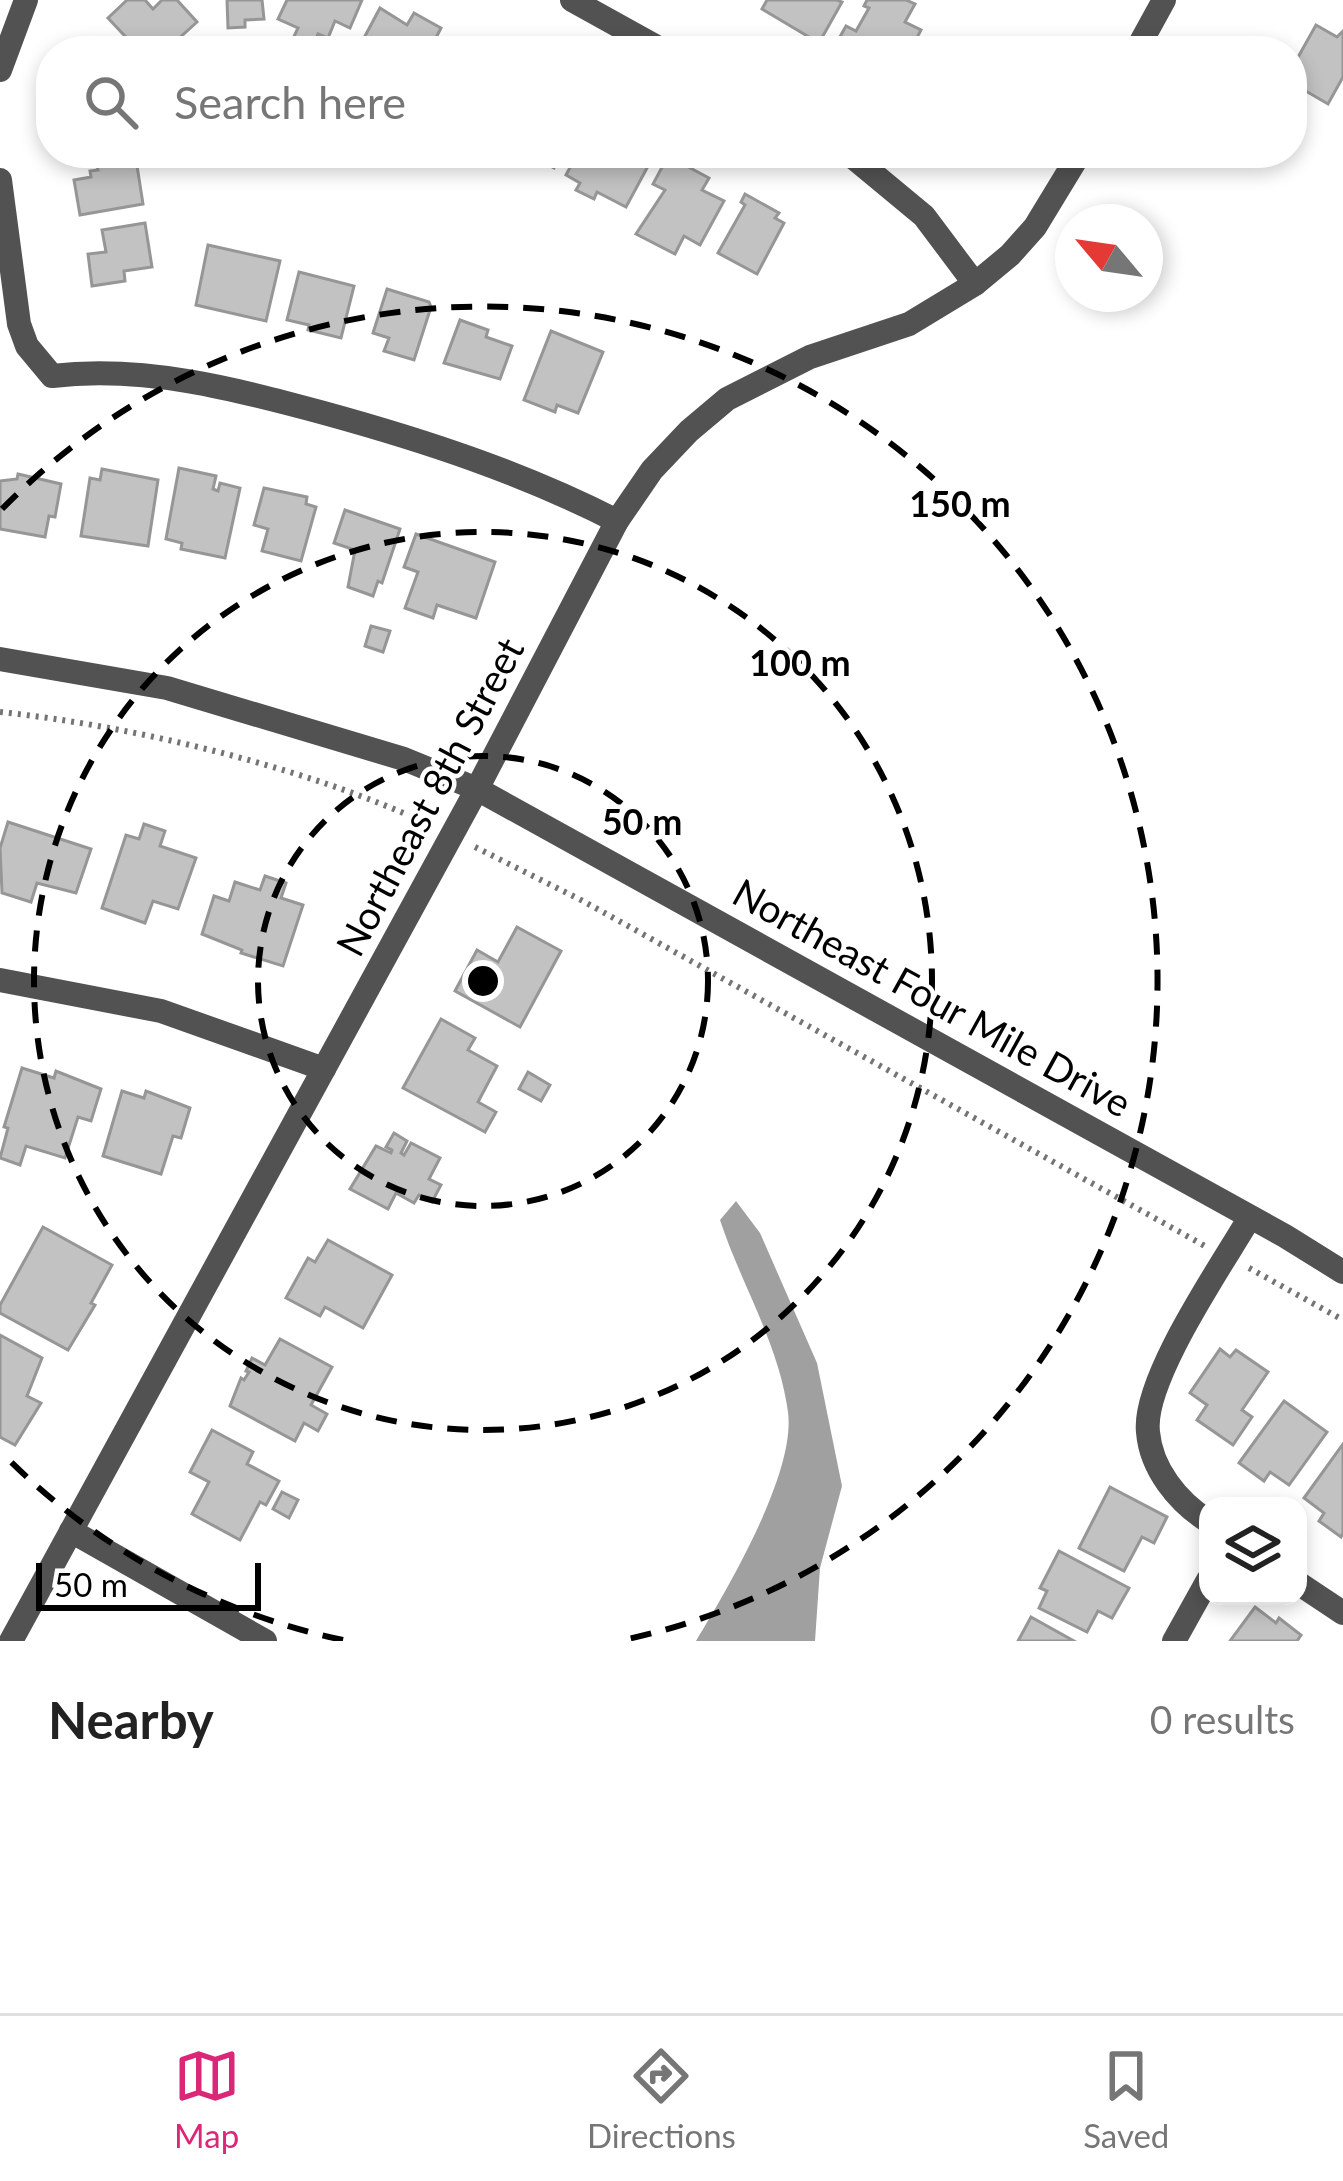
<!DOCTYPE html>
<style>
:root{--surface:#fff;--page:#f6f6f6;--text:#222;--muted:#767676;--line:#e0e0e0;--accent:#db2777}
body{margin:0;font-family:Lato,sans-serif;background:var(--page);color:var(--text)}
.controls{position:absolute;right:36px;bottom:36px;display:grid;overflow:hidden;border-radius:24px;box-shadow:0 6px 18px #0003}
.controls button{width:108px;height:108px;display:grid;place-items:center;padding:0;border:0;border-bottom:3px solid var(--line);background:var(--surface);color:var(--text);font:60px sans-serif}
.compass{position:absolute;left:1055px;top:204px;width:108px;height:108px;border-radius:50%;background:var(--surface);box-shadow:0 6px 18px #0003;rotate:299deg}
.scale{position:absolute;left:36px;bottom:30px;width:225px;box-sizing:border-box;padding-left:12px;border:6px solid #000;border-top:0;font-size:33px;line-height:42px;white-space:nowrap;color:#000;-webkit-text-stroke:9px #fff;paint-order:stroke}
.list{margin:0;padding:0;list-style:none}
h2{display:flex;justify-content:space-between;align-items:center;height:156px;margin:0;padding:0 48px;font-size:51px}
h2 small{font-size:39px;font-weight:400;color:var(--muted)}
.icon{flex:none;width:66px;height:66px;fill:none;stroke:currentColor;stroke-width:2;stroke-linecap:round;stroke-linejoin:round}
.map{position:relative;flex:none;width:1343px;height:1641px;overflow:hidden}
.search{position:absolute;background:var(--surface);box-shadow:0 6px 18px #0003;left:36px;right:36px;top:36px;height:132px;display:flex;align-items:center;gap:30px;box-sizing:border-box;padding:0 42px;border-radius:48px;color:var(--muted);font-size:45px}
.sheet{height:372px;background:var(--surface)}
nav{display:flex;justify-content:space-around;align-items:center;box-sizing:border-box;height:168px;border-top:3px solid var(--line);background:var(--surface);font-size:33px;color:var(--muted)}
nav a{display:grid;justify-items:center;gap:6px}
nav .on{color:var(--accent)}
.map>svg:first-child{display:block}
.water{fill:#a0a0a0}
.building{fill:#c2c2c2;stroke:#969696;stroke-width:3}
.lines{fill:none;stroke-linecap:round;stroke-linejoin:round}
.path{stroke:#747474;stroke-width:6;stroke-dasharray:3 6;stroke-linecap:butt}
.minor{stroke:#525252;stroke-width:24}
.tertiary{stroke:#525252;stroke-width:24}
.ring{fill:none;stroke:#000;stroke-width:6;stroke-dasharray:21 15}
.labels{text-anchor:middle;stroke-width:9;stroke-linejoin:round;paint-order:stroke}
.street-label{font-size:39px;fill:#000;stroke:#fff}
.centre{fill:#000;stroke:#fff;stroke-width:6}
.ring-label{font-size:36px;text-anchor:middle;font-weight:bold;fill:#000;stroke:#fff;stroke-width:9;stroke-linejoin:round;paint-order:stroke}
</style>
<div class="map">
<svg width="1343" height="1641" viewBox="0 0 1343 1641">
<rect width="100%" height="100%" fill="#fff"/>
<path class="water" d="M736 1201 760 1233 817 1363 842 1486 820 1568 815 1641H696C728 1588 796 1473 788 1412 779 1344 741 1284 720 1220Z"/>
<g class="building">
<path d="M127 0H145L153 9 162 0H177L197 22 165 51H139L108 18Z"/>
<path d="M227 0H262L264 19 245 20V27L228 28Z"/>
<path d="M287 0H362L350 28 335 21 328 38 318 34 311 51 291 43 298 28 278 19Z"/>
<path d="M767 0H837L842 2 819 43 762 9Z"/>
<path d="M867 0H906L915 4 905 22 921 30 910 51H832L846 26 856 31 869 8 864 6Z"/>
<path d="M380 8 407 25 414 13 441 28 429 51H357Z"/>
<path d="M1316 25 1337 37 1343 31V77L1328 104 1292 83V68Z"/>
<path d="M117 153H135L143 204 80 215 74 180 91 177 90 171 98 170 95 157Z"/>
<path d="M527 153H562L554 168Z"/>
<path d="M578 153H651L654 155 626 207 597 192 594 199 576 190 580 183 566 175Z"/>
<path d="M668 156 709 178 702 190 724 201 700 245 684 236 675 254 636 234 665 190 653 184Z"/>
<path d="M745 194 779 213 775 218 784 223 757 274 718 253 745 205 741 202Z"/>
<path d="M145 223 152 267 124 271 125 281 92 286 88 254 106 252 102 230Z"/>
<path d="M208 245 280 261 266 321 196 305Z"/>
<path d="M299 272 354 286 341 338 308 330 309 325 287 320Z"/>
<path d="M387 289 429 302 431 307 414 360 384 351 389 338 373 333Z"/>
<path d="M460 320 488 330 486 337 512 346 500 379 444 363Z"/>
<path d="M551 331 603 352 578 413 557 405 555 412 524 400Z"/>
<path d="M179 468 216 476 213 489 218 491 220 483 240 488 225 558 181 549 182 543 166 539Z"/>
<path d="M102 469 158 480 148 546 81 536 90 478 100 480Z"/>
<path d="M18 474 61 484 55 517 49 516 45 537 0 529V481L17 479Z"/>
<path d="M264 488 307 497 306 504 316 507 301 561 262 551 268 529 254 525Z"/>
<path d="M345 510 400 529 382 583 378 581 373 596 348 587 355 550 334 543Z"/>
<path d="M416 534 495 562 476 618 437 605 433 618 405 608 418 572 404 567Z"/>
<path d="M371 626 390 631 383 652 365 646Z"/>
<path d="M8 822 91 849 76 893 37 883 31 902 2 893 0 848Z"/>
<path d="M144 824 165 831 160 846 196 858 178 909 153 901 145 923 102 908 126 835 139 839Z"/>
<path d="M265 876 286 883 281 898 303 905 283 966 241 953 242 950 202 934 214 896 229 901 235 882 260 890Z"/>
<path d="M517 927 561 951 520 1027 455 991 477 950 498 962Z"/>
<path d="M441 1019 475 1038 468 1050 497 1066 478 1102 496 1112 485 1132 403 1088Z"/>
<path d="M22 1068 54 1078 56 1071 101 1089 91 1121 78 1117 65 1158 26 1146 20 1165 0 1158 8 1128 4 1127Z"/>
<path d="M528 1072 550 1085 541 1101 519 1089Z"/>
<path d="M122 1091 144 1098 146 1091 190 1108 181 1138 173 1136 161 1174 103 1156Z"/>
<path d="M394 1133 407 1141 401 1153 404 1155 411 1143 440 1158 429 1179 441 1185 432 1202 419 1195 414 1203 396 1193 388 1209 350 1189 376 1146 391 1153 392 1150 386 1147Z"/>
<path d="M43 1227 112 1265 91 1303 95 1305 68 1350 0 1313V1305Z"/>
<path d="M328 1240 392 1275 363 1328 325 1307 320 1316 286 1298 308 1258 315 1262Z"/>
<path d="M0 1335 42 1358 27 1396 41 1403 15 1445 0 1437Z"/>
<path d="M280 1339 332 1367 311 1405 327 1414 318 1431 304 1423 295 1441 230 1406 241 1378 244 1380 249 1372 246 1371 252 1358 265 1365Z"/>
<path d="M1220 1349 1230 1357 1236 1350 1268 1372 1242 1410 1252 1417 1233 1445 1197 1420 1207 1405 1190 1393Z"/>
<path d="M1284 1401 1327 1432 1289 1485 1270 1472 1264 1481 1239 1463Z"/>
<path d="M212 1430 253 1452 247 1464 279 1481 266 1505 260 1502 240 1540 192 1514 209 1482 190 1472Z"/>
<path d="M1343 1444V1533L1341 1537 1319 1521 1324 1513 1304 1498Z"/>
<path d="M1110 1487 1167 1517 1154 1543 1142 1537 1124 1571 1079 1548Z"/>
<path d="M282 1492 298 1500 289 1518 273 1509Z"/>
<path d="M1059 1551 1129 1588 1112 1618 1098 1611 1087 1632 1039 1608 1047 1591 1040 1588Z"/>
<path d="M1255 1607 1276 1623 1279 1618 1301 1635 1297 1641H1230Z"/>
<path d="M1031 1617 1074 1641H1018Z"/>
</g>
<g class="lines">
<g class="path">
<path d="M0 712C134 726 309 768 430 825"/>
<path d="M475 847 583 901 1205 1246"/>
<path d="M1249 1268 1343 1320"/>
</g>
<g class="minor">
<path d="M572 0 664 51"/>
<path d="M1136 51 1164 0"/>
<path d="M0 70 26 0"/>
<path d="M848 153 924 216 975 284"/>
<path d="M0 180 19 324 27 346 52 376C145 365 235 389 324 413 426 441 523 473 617 521"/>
<path d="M0 980 161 1011 324 1069"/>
<path d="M1208 1521C1178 1502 1151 1469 1148 1432 1142 1380 1222 1265 1250 1217"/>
<path d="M71 1531 265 1641"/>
<path d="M1298 1583 1343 1613"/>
<path d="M11 1641 477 789 617 521 652 470 689 431 727 399 810 357 909 324 975 284 1010 255 1035 227 1080 153"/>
<path d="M1174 1641 1208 1580"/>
</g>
<path class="tertiary" d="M0 659 167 688 404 759 477 789 1285 1236 1343 1272"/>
</g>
<g class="ring">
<circle cx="483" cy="981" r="225"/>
<circle cx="483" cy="981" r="449"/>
<path d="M343 1640A674 674 0 0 1 2 1453M2 509A674 674 0 1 1 623 1640"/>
</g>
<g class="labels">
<g class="street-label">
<text transform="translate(430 797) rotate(-62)" y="14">Northeast 8th Street</text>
<text transform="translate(932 998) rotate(29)" y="14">Northeast Four Mile Drive</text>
</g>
</g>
<circle cx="483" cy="981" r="18" class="centre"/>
<g class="ring-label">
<text x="960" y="517">150 m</text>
<text x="800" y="676">100 m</text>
<text x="642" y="835">50 m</text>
</g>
</svg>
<div class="controls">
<button><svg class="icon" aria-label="layers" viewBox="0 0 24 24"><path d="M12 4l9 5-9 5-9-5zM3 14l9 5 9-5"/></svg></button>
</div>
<svg class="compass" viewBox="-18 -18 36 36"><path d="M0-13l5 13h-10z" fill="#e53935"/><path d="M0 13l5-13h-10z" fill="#767676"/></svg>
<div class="scale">50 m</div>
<div class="search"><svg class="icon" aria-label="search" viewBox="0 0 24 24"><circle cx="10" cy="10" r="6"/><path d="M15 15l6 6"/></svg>Search here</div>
</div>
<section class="sheet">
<h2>Nearby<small>0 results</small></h2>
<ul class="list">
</ul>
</section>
<nav>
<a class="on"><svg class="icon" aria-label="map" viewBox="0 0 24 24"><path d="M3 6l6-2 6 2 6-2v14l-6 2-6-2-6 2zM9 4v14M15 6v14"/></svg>Map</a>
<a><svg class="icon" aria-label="directions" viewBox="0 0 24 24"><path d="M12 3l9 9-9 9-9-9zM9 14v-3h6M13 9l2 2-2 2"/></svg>Directions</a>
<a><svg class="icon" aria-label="saved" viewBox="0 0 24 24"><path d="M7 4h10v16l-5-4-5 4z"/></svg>Saved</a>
</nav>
